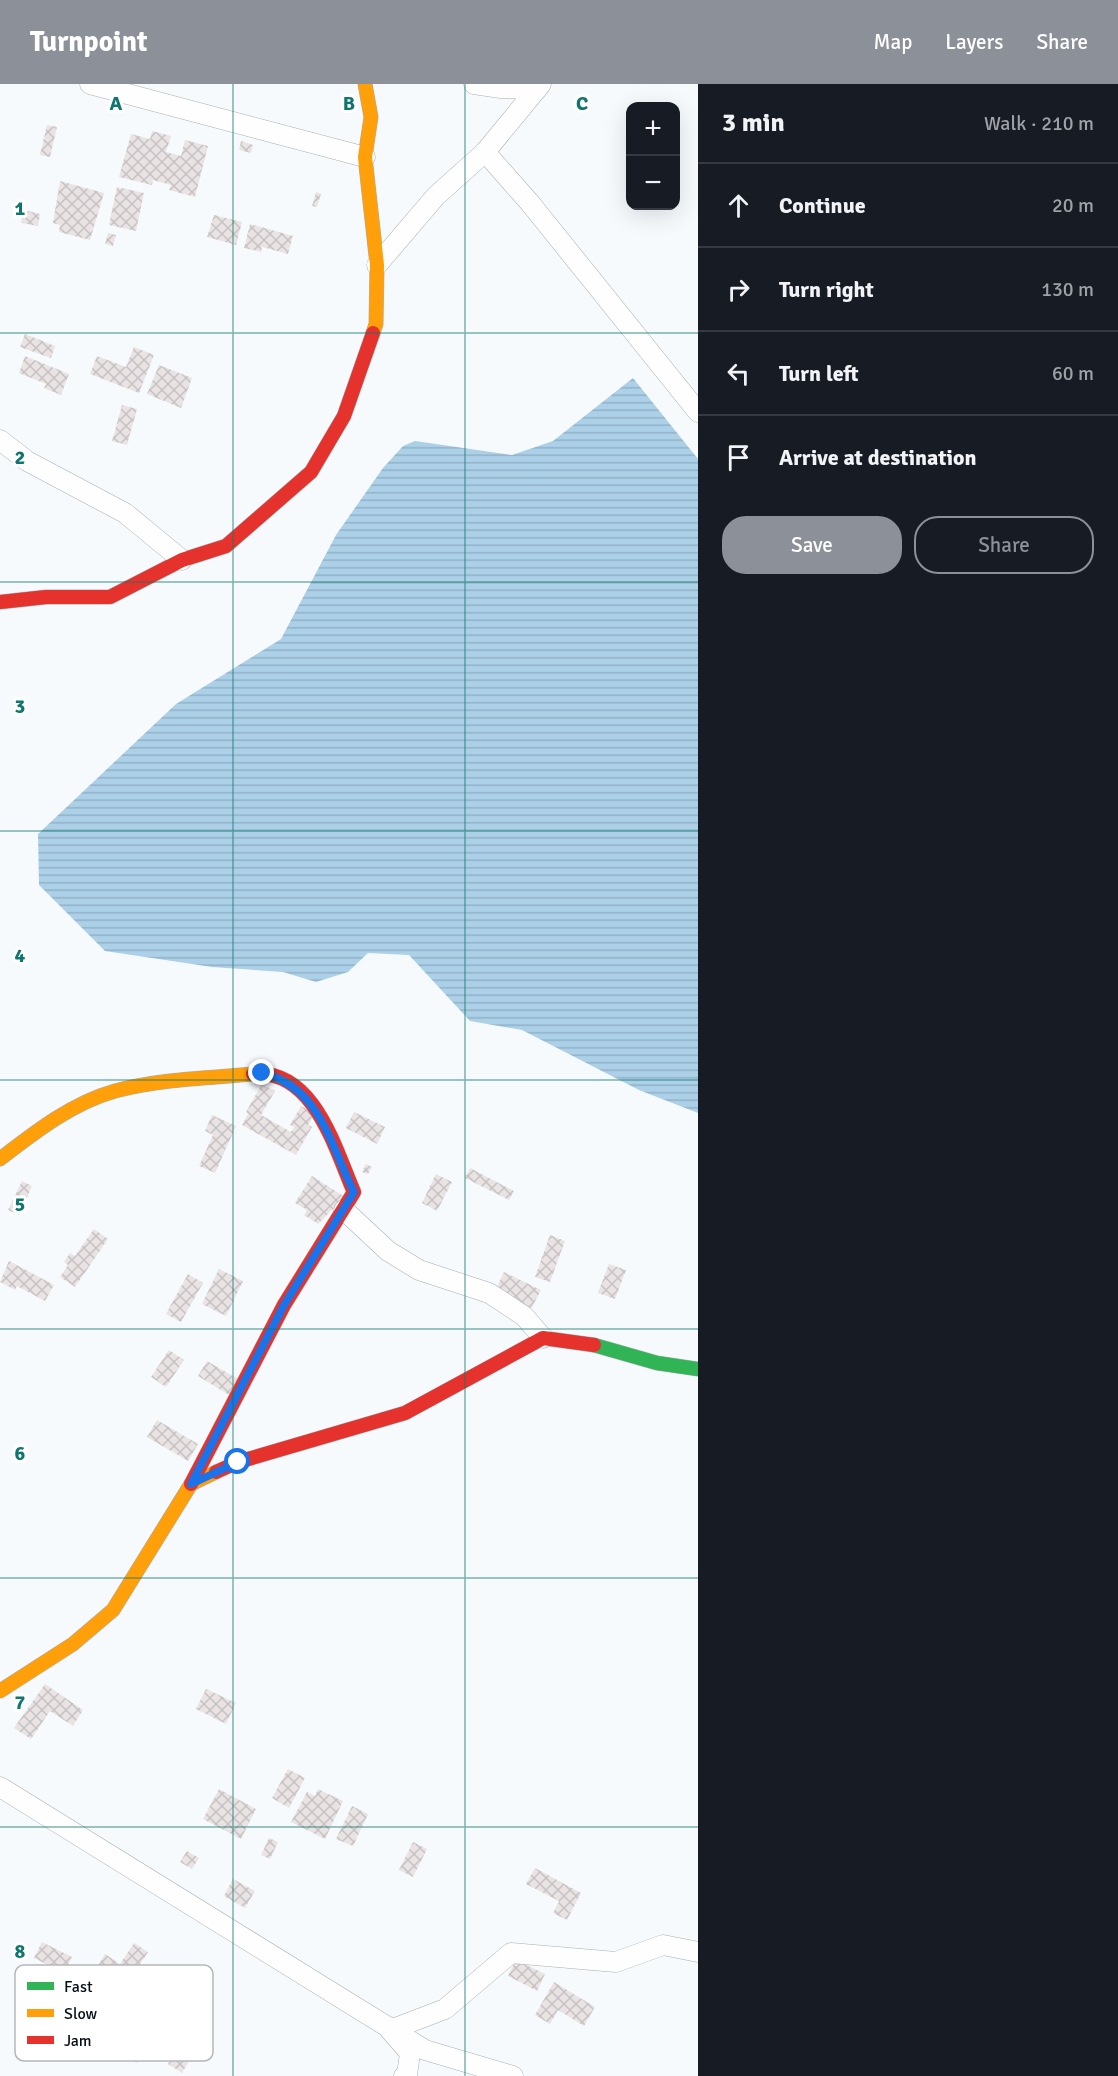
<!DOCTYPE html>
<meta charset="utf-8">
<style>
:root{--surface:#171b24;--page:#242831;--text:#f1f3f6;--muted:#9ea1a6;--line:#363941;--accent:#8c9099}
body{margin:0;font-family:Signika,sans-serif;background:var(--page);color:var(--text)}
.controls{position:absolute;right:18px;top:18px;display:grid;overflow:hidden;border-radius:12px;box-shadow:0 6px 24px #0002}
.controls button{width:54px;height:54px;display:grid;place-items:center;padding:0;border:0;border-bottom:2px solid var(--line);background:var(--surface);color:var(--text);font:30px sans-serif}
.stop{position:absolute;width:18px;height:18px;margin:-14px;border:4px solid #1a73e8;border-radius:50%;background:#fff}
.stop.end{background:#1a73e8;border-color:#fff;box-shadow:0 2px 6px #0008}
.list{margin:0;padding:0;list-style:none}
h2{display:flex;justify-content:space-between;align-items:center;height:78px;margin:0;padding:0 24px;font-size:26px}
h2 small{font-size:20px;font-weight:400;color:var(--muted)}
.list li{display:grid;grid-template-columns:39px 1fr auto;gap:18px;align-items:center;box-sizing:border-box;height:84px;padding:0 24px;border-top:2px solid var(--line)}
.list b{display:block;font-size:22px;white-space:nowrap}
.list em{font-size:20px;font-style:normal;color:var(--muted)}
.actions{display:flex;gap:12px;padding:18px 24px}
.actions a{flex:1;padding:14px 0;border:2px solid var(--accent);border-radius:24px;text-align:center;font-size:21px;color:var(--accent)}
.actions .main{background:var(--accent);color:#fff}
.icon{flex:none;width:33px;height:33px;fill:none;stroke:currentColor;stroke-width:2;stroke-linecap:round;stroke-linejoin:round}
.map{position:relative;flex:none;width:698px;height:1992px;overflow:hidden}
header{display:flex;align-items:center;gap:36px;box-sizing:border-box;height:84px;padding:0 30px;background:var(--accent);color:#fff}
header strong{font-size:28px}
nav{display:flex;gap:33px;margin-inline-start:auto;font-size:21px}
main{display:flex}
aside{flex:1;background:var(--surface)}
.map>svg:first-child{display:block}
.water{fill:url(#water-rules)}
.building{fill:url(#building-cross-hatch)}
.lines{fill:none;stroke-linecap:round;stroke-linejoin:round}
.street-casing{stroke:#a8afb3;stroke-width:21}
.fast-casing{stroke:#a8afb3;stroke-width:15}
.slow-casing{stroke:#a8afb3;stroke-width:15}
.jam-casing{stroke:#a8afb3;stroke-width:15}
.street{stroke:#fefeff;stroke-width:20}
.fast{stroke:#30b455;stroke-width:14}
.slow{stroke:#ff9f0a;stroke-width:14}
.jam{stroke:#e5322d;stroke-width:14}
.route{stroke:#1a73e8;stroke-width:8}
.grid{fill:none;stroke:#0f766e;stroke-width:1.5;stroke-opacity:0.55}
.key{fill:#fff;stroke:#b4b7ba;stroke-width:1.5}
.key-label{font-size:16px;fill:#061018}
.grid-label{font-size:20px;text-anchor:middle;font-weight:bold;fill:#0f766e;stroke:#fff;stroke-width:6;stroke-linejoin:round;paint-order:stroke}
</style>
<header>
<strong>Turnpoint</strong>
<nav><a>Map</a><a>Layers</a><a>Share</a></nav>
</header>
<main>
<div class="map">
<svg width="698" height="1992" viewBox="0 0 698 1992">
<defs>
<pattern id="water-rules" width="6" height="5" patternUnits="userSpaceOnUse" patternTransform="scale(1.5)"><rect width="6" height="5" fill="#abd0e8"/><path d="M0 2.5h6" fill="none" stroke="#92b2c6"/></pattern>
<pattern id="building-cross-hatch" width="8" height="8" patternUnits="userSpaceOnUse" patternTransform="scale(1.5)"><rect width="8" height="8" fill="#e9e3e4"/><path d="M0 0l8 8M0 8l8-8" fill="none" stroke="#c6c2c3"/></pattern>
</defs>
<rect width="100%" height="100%" fill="#f7fafc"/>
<path class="water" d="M633 294 698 375V1029L639 1006 522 946 470 937 409 871 368 869 348 888 316 898 283 888 212 883 105 867 39 801 38 750 176 620 281 555 336 451 383 384 403 362 415 357 512 371 553 357Z"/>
<g class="building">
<path d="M47 41 57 43 50 73 40 71Z"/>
<path d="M152 47 171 52 166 68 181 72 185 56 208 62 195 113 169 106 171 101 153 96 152 101 119 93 131 50 150 55Z"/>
<path d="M241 57 253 61 251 69 239 66Z"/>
<path d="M60 97 104 109 90 156 59 148 60 141 53 139Z"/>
<path d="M117 103 144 109 136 147 109 141Z"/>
<path d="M316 108 321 110 317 123 312 122Z"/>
<path d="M24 126 40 130 38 142 21 139Z"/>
<path d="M214 131 242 138 236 161 207 153Z"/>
<path d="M250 140 293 152 288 170 262 163 261 168 244 164Z"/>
<path d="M108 149 116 151 113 162 105 160Z"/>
<path d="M25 250 55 262 51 274 20 263Z"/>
<path d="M134 263 154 271 139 309 90 290 97 272 126 283Z"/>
<path d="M25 272 69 290 61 311 44 304 46 300 19 289Z"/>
<path d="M159 281 192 294 181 324 147 310Z"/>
<path d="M122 321 137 325 127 361 112 357Z"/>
<path d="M262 1000 275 1007 261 1031 291 1048 294 1043 290 1041 301 1022 315 1030 308 1041 312 1043 296 1071 242 1041 248 1030 246 1028Z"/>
<path d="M354 1028 385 1043 377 1060 346 1044Z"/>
<path d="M212 1031 236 1042 215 1089 199 1082 213 1051 205 1047Z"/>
<path d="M366 1080 372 1083 368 1090 362 1088Z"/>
<path d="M470 1084 514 1107 509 1116 465 1094Z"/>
<path d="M436 1090 452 1098 437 1127 422 1119Z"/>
<path d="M312 1092 345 1113 318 1140 304 1131 307 1126 295 1119Z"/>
<path d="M22 1097 32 1102 19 1131 8 1126Z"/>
<path d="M94 1145 108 1155 75 1203 60 1193 68 1181 64 1178 70 1169 75 1172Z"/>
<path d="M550 1151 565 1157 550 1198 535 1193Z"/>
<path d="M9 1177 54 1201 45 1217 17 1202 15 1206 0 1198Z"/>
<path d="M609 1180 626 1186 615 1215 598 1209Z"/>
<path d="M219 1185 243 1197 226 1232 202 1220Z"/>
<path d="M504 1188 541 1206 531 1225 495 1207Z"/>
<path d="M188 1190 203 1199 181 1238 166 1230Z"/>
<path d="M169 1266 184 1276 166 1303 151 1293Z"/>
<path d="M207 1277 238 1295 229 1311 198 1292Z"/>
<path d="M157 1336 198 1360 188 1377 147 1353Z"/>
<path d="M45 1600 83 1626 73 1642 50 1627 31 1655 14 1644Z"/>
<path d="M206 1605 236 1619 226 1640 196 1625Z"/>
<path d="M288 1685 305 1694 289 1724 272 1714Z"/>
<path d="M219 1705 256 1725 241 1755 203 1735Z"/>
<path d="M318 1705 343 1717 325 1755 291 1738 307 1708 315 1712Z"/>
<path d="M352 1722 368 1730 353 1762 336 1755Z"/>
<path d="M269 1754 278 1758 270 1775 261 1771Z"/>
<path d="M413 1758 427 1765 413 1793 399 1786Z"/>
<path d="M187 1767 199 1774 192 1785 180 1778Z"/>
<path d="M535 1784 581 1809 567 1836 553 1829 559 1817 526 1800Z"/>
<path d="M233 1795 255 1807 245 1824 224 1812Z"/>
<path d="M42 1858 72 1873 64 1889 34 1874Z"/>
<path d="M134 1859 148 1868 125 1904 96 1885 105 1870 120 1880Z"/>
<path d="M516 1876 545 1890 537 1907 508 1892Z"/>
<path d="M554 1898 595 1923 584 1942 558 1926 550 1940 535 1931Z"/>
<path d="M146 1929 199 1960 182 1989 168 1980 175 1967 152 1954 137 1979 122 1971Z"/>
</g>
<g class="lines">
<g class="street-casing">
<g id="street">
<path d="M90 0 365 73"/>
<path d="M474 0 501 4 537 5"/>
<path d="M541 0 485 68 530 119 698 328"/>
<path d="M377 181 436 112 485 68"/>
<path d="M0 356 27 377 125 429 182 476"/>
<path d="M344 1126 388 1167 419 1186 489 1209 524 1232 543 1254"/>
<path d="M0 1703 425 1966 513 1992"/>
<path d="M404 1992 407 1991 410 1969 390 1946 445 1925 511 1869 616 1878 663 1861 698 1868"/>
</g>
</g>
<g class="fast-casing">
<path id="fast" d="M594 1261 657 1279 698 1285"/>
</g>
<g class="slow-casing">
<g id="slow">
<path d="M365 0 371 33 365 73 377 181 376 240 373 249"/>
<path d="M0 1075C35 1048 72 1019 115 1007 159 995 208 994 253 990"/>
<path d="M0 1607 73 1560 113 1526 191 1400 216 1388"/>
</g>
</g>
<g class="jam-casing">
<g id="jam">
<path d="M0 518 46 513H110L182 476 226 462 311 388 344 332 373 249"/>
<path d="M216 1388 238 1378 405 1329 543 1254 594 1261"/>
<path d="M191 1400 284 1221 354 1108C335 1065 314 984 253 990"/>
</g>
</g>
<use href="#street" class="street"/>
<use href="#fast" class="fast"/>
<use href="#slow" class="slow"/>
<use href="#jam" class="jam"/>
</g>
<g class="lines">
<path class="route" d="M238 1378 191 1400 284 1221 354 1108C330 1061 321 1003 262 989"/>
</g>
<path class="grid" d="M233 0V1992M465 0V1992M0 249H698M0 498H698M0 747H698M0 996H698M0 1245H698M0 1494H698M0 1743H698"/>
<rect x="15" y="1881" width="198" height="96" rx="9" class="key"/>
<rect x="27" y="1898" width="27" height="8" fill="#30b455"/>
<rect x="27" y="1925" width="27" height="8" fill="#ff9f0a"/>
<rect x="27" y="1952" width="27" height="8" fill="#e5322d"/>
<g class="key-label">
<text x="64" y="1908">Fast</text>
<text x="64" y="1935">Slow</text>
<text x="64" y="1962">Jam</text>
</g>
<g class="grid-label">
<text x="116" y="26">A</text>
<text x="349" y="26">B</text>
<text x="582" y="26">C</text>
<text x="20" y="131">1</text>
<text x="20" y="380">2</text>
<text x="20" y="629">3</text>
<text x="20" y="878">4</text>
<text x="20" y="1127">5</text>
<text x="20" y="1376">6</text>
<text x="20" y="1625">7</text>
<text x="20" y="1874">8</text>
</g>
</svg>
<div class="controls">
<button>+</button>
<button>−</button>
</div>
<div class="stop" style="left:238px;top:1378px"></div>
<div class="stop end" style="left:262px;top:989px"></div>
</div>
<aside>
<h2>3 min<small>Walk · 210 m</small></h2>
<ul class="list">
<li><svg class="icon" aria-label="ahead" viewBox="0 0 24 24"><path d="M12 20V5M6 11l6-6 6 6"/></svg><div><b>Continue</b></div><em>20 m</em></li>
<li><svg class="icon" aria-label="right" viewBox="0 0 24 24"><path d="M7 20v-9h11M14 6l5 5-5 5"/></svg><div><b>Turn right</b></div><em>130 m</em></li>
<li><svg class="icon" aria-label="left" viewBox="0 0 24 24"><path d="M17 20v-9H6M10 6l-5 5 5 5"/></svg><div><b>Turn left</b></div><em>60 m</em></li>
<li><svg class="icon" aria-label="arrive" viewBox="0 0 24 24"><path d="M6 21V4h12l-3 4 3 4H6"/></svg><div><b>Arrive at destination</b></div></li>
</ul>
<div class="actions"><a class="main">Save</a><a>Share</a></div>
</aside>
</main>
